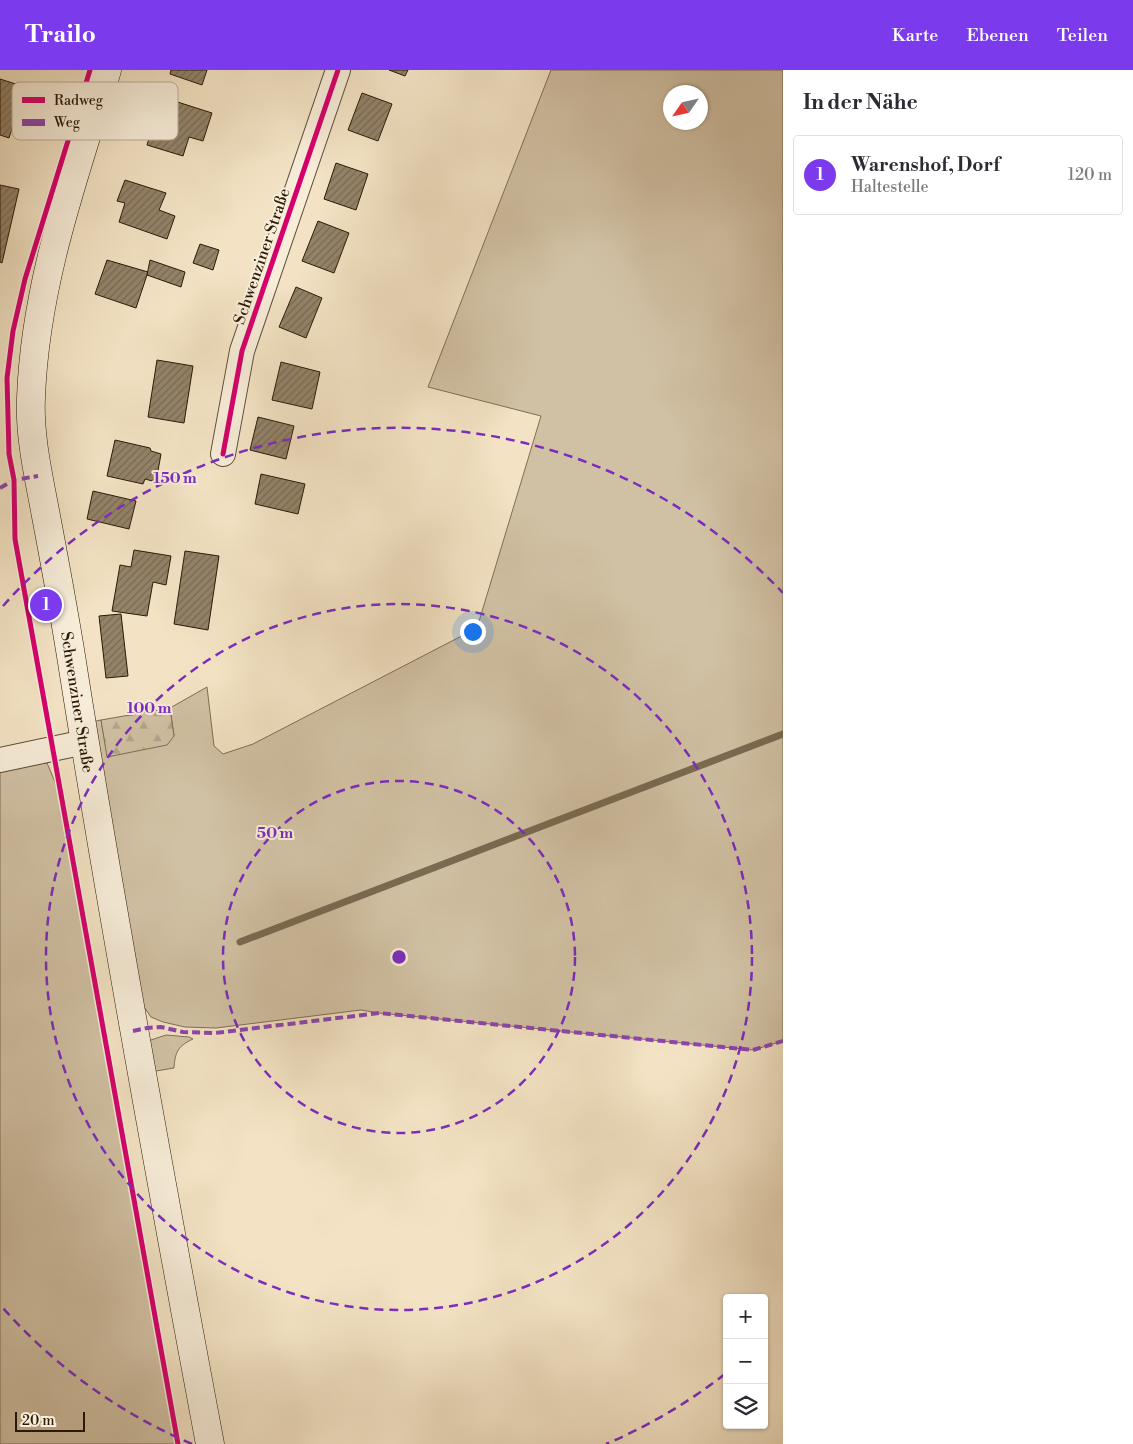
<!DOCTYPE html>
<html lang="de">
<meta charset="utf-8">
<style>
:root{--surface:#fff;--page:#f7f7f7;--text:#2b2b33;--muted:#7c7c81;--line:#e1e1e2;--accent:#7c3aed}
body{margin:0;font-family:"Libre Bodoni",serif;background:var(--page);color:var(--text)}
.controls{position:absolute;right:15px;bottom:15px;display:grid;overflow:hidden;border-radius:5px;box-shadow:0 1px 4px #0004}
.controls button{width:45px;height:45px;display:grid;place-items:center;padding:0;border:0;border-bottom:1px solid var(--line);background:var(--surface);color:var(--text);font:25px sans-serif}
.compass{position:absolute;left:663px;top:15px;width:45px;height:45px;border-radius:50%;background:var(--surface);box-shadow:0 1px 4px #0004;rotate:236deg}
.scale{position:absolute;left:15px;bottom:12px;width:70px;box-sizing:border-box;padding-left:5px;border:2px solid #2a1a06;border-top:0;font-size:14px;line-height:18px;white-space:nowrap;color:#2a1a06;-webkit-text-stroke:4px #f7edd9;paint-order:stroke}
.you{position:absolute;left:472px;top:561px;width:18px;height:18px;margin:-12px;border:4px solid #fff;border-radius:50%;background:#1a73e8;box-shadow:0 0 0 8px #1a73e833}
.badge{display:grid;place-items:center;width:32px;height:32px;border-radius:50%;background:var(--accent);color:#fff;font-size:16px;font-weight:700}
.pin{position:absolute;translate:-50% -50%;border:2px solid #fff;box-shadow:0 1px 5px #0006}
.list{margin:0;padding:0;list-style:none}
h2{display:flex;justify-content:space-between;align-items:center;height:65px;margin:0;padding:0 20px;font-size:21px}
h2 small{font-size:16px;font-weight:400;color:var(--muted)}
.list li{display:grid;grid-template-columns:32px 1fr auto;gap:15px;align-items:center;box-sizing:border-box;height:80px;margin:0 10px 10px;padding:0 10px;border:1px solid var(--line);border-radius:5px}
.list b{display:block;font-size:19px;white-space:nowrap}
.list p{margin:0;font-size:16px;white-space:nowrap;color:var(--muted)}
.list em{font-size:16px;font-style:normal;color:var(--muted)}
.icon{flex:none;width:28px;height:28px;fill:none;stroke:currentColor;stroke-width:2;stroke-linecap:round;stroke-linejoin:round}
.map{position:relative;flex:none;width:783px;height:1374px;overflow:hidden}
header{display:flex;align-items:center;gap:30px;box-sizing:border-box;height:70px;padding:0 25px;background:var(--accent);color:#fff}
header strong{font-size:24px}
nav{display:flex;gap:28px;margin-inline-start:auto;font-size:18px}
main{display:flex}
aside{flex:1;background:var(--surface)}
.map>svg:first-child{display:block}
.grass{fill:#d1c1a4;stroke:#7e6e55;fill-rule:evenodd}
.forest{fill:url(#forest-firs);stroke:#7e6e55}
.lines{fill:none;stroke-linecap:round;stroke-linejoin:round}
.stream{stroke:#7a6a51;stroke-width:7}
.building{fill:url(#building-hatch);stroke:#2a1a06}
.minor-casing{stroke:#5c4c36;stroke-width:26}
.secondary-casing{stroke:#2a1a06;stroke-width:29}
.minor{stroke:#f7edd9;stroke-width:24}
.secondary{stroke:#f7edd9;stroke-width:28}
.quiet{stroke:#8e44ad;stroke-width:4;stroke-dasharray:8 4;stroke-linecap:butt}
.cycleway-casing{stroke:#f7edd9;stroke-width:8}
.cycleway{stroke:#d6006c;stroke-width:5}
.ring{fill:none;stroke:#7b2cbf;stroke-width:2.5;stroke-dasharray:9 6}
.labels{text-anchor:middle;stroke-width:4;stroke-linejoin:round;paint-order:stroke}
.street-label{font-size:16px;fill:#2a1a06;stroke:#f7edd9}
.key{fill:#f7edd9;stroke:#baae9a;stroke-width:1}
.key-label{font-size:14px;fill:#2a1a06}
.centre{fill:#7b2cbf;stroke:#f7edd9;stroke-width:2.5}
.ring-label{font-size:15px;text-anchor:middle;font-weight:bold;fill:#7b2cbf;stroke:#f7edd9;stroke-width:4;stroke-linejoin:round;paint-order:stroke}
</style>
<header>
<strong>Trailo</strong>
<nav><a>Karte</a><a>Ebenen</a><a>Teilen</a></nav>
</header>
<main>
<div class="map">
<svg width="783" height="1374" viewBox="0 0 783 1374">
<defs>
<pattern id="forest-firs" width="22" height="20" patternUnits="userSpaceOnUse" patternTransform="scale(1.25)"><rect width="22" height="20" fill="#d1c1a4"/><path d="M5 1l3.5 6h-7zM16 11l3.5 6h-7z" fill="#b4a58c"/></pattern>
<pattern id="building-hatch" width="6" height="6" patternUnits="userSpaceOnUse" patternTransform="scale(1.25)"><rect width="6" height="6" fill="#938369"/><path d="M-1 1l2-2M0 6l6-6M5 7l2-2" fill="none" stroke="#786a54"/></pattern>
</defs>
<rect width="100%" height="100%" fill="#f3e3c4"/>
<filter id="stains"><feTurbulence type="fractalNoise" baseFrequency=".004" numOctaves="4"/><feColorMatrix values="0 0 0 0 .2 0 0 0 0 .09 0 0 0 0 .02 0 0 0 .5 -.17"/></filter>
<radialGradient id="worn" r=".72"><stop offset=".6" stop-color="#630" stop-opacity="0"/><stop offset="1" stop-color="#630" stop-opacity=".3"/></radialGradient>
<g class="grass">
<path d="M551 0H783V971L753 980 379 943 361 940 216 958 185 957 163 952 151 947 138 928 91 652 101 650 108 687 174 666 170 638 207 617 214 676 223 684 253 674 477 558 541 346 428 317ZM670 22H700V52H670Z"/>
<path d="M47 693 61 726 178 1374H0V701L32 694Z"/>
<path d="M166 965 189 967 193 969C178 976 175 982 174 998L150 1002 145 975 151 970Z"/>
</g>
<path class="forest" d="M170 638 174 666 167 675 107 687 101 650Z"/>
<g class="lines">
<path class="stream" d="M240 872 783 664"/>
</g>
<g class="building">
<path d="M171 0H207L202 15 170 4Z"/>
<path d="M389 0H408L405 6Z"/>
<path d="M0 9 25 17 9 68 0 65Z"/>
<path d="M362 23 392 34 378 71 348 60Z"/>
<path d="M162 27 212 43 203 71 189 67 183 86 147 75Z"/>
<path d="M336 93 368 104 356 140 324 129Z"/>
<path d="M125 110 166 123 159 140 175 146 167 169 119 152 125 133 117 131Z"/>
<path d="M0 115 19 119 2 193 0 192Z"/>
<path d="M318 151 349 163 334 203 302 191Z"/>
<path d="M200 174 219 180 213 200 193 193Z"/>
<path d="M107 190 148 202 136 238 95 224Z"/>
<path d="M150 190 185 202 181 217 147 205Z"/>
<path d="M296 217 322 228 306 268 279 257Z"/>
<path d="M157 290 193 296 184 353 148 347Z"/>
<path d="M281 292 320 302 312 339 272 330Z"/>
<path d="M258 347 294 356 286 389 250 380Z"/>
<path d="M115 370 150 378 151 381 161 384 156 412 145 409 143 414 107 406Z"/>
<path d="M261 404 305 414 298 444 255 434Z"/>
<path d="M93 421 136 431 129 459 87 449Z"/>
<path d="M134 480 171 486 166 515 153 512 147 546 112 541 120 495 131 497Z"/>
<path d="M185 481 219 486 208 560 174 554Z"/>
<path d="M121 544 128 606 106 608 99 546Z"/>
</g>
<g class="lines">
<g class="minor-casing">
<g id="minor">
<path d="M223 384 242 281 338 0"/>
<path d="M0 690 85 672"/>
</g>
</g>
<g class="secondary-casing">
<path id="secondary" d="M107 0C74 107 35 214 31 328 29 366 39 408 46 446 56 499 66 552 74 605 115 862 162 1118 210 1374"/>
</g>
<use href="#minor" class="minor"/>
<use href="#secondary" class="secondary"/>
<g class="quiet">
<path d="M0 418 14 410 38 406"/>
<path d="M133 961 147 958 161 957 183 962 215 963 379 943 753 980 783 971"/>
</g>
<g class="cycleway-casing">
<g id="cycleway">
<path d="M90 0 25 209 13 261 7 308 9 384 14 410 15 469 178 1374"/>
<path d="M223 384 242 281 338 0"/>
</g>
</g>
<use href="#cycleway" class="cycleway"/>
</g>
<g class="ring">
<circle cx="399" cy="887" r="176"/>
<circle cx="399" cy="887" r="353"/>
<path d="M725 1304A529 529 0 0 1 606 1374M192 1374A529 529 0 0 1 3 1238M3 536A529 529 0 0 1 783 523"/>
</g>
<g class="labels">
<g class="street-label">
<text transform="translate(261 186) rotate(-71)" y="6">Schwenziner Straße</text>
<text transform="translate(78 632) rotate(81)" y="6">Schwenziner Straße</text>
</g>
</g>
<rect x="12" y="12" width="166" height="58" rx="8" class="key"/>
<rect x="22" y="27" width="23" height="6" fill="#d6006c"/>
<rect x="22" y="49" width="23" height="7" fill="#8e44ad"/>
<g class="key-label">
<text x="54" y="35">Radweg</text>
<text x="54" y="57">Weg</text>
</g>
<circle cx="399" cy="887" r="8" class="centre"/>
<g class="ring-label">
<text x="175" y="413">150 m</text>
<text x="149" y="643">100 m</text>
<text x="275" y="768">50 m</text>
</g>
<rect width="100%" height="100%" filter="url(#stains)"/>
<rect width="100%" height="100%" fill="url(#worn)"/>
</svg>
<div class="controls">
<button>+</button>
<button>−</button>
<button><svg class="icon" aria-label="layers" viewBox="0 0 24 24"><path d="M12 4l9 5-9 5-9-5zM3 14l9 5 9-5"/></svg></button>
</div>
<svg class="compass" viewBox="-18 -18 36 36"><path d="M0-13l5 13h-10z" fill="#e53935"/><path d="M0 13l5-13h-10z" fill="#7c7c81"/></svg>
<div class="scale">20 m</div>
<div class="you"></div>
<div class="pin badge" style="left:46px;top:535px">1</div>
</div>
<aside>
<h2>In der Nähe<small></small></h2>
<ul class="list">
<li><span class="badge">1</span><div><b>Warenshof, Dorf</b><p>Haltestelle</p></div><em>120 m</em></li>
</ul>
</aside>
</main>
